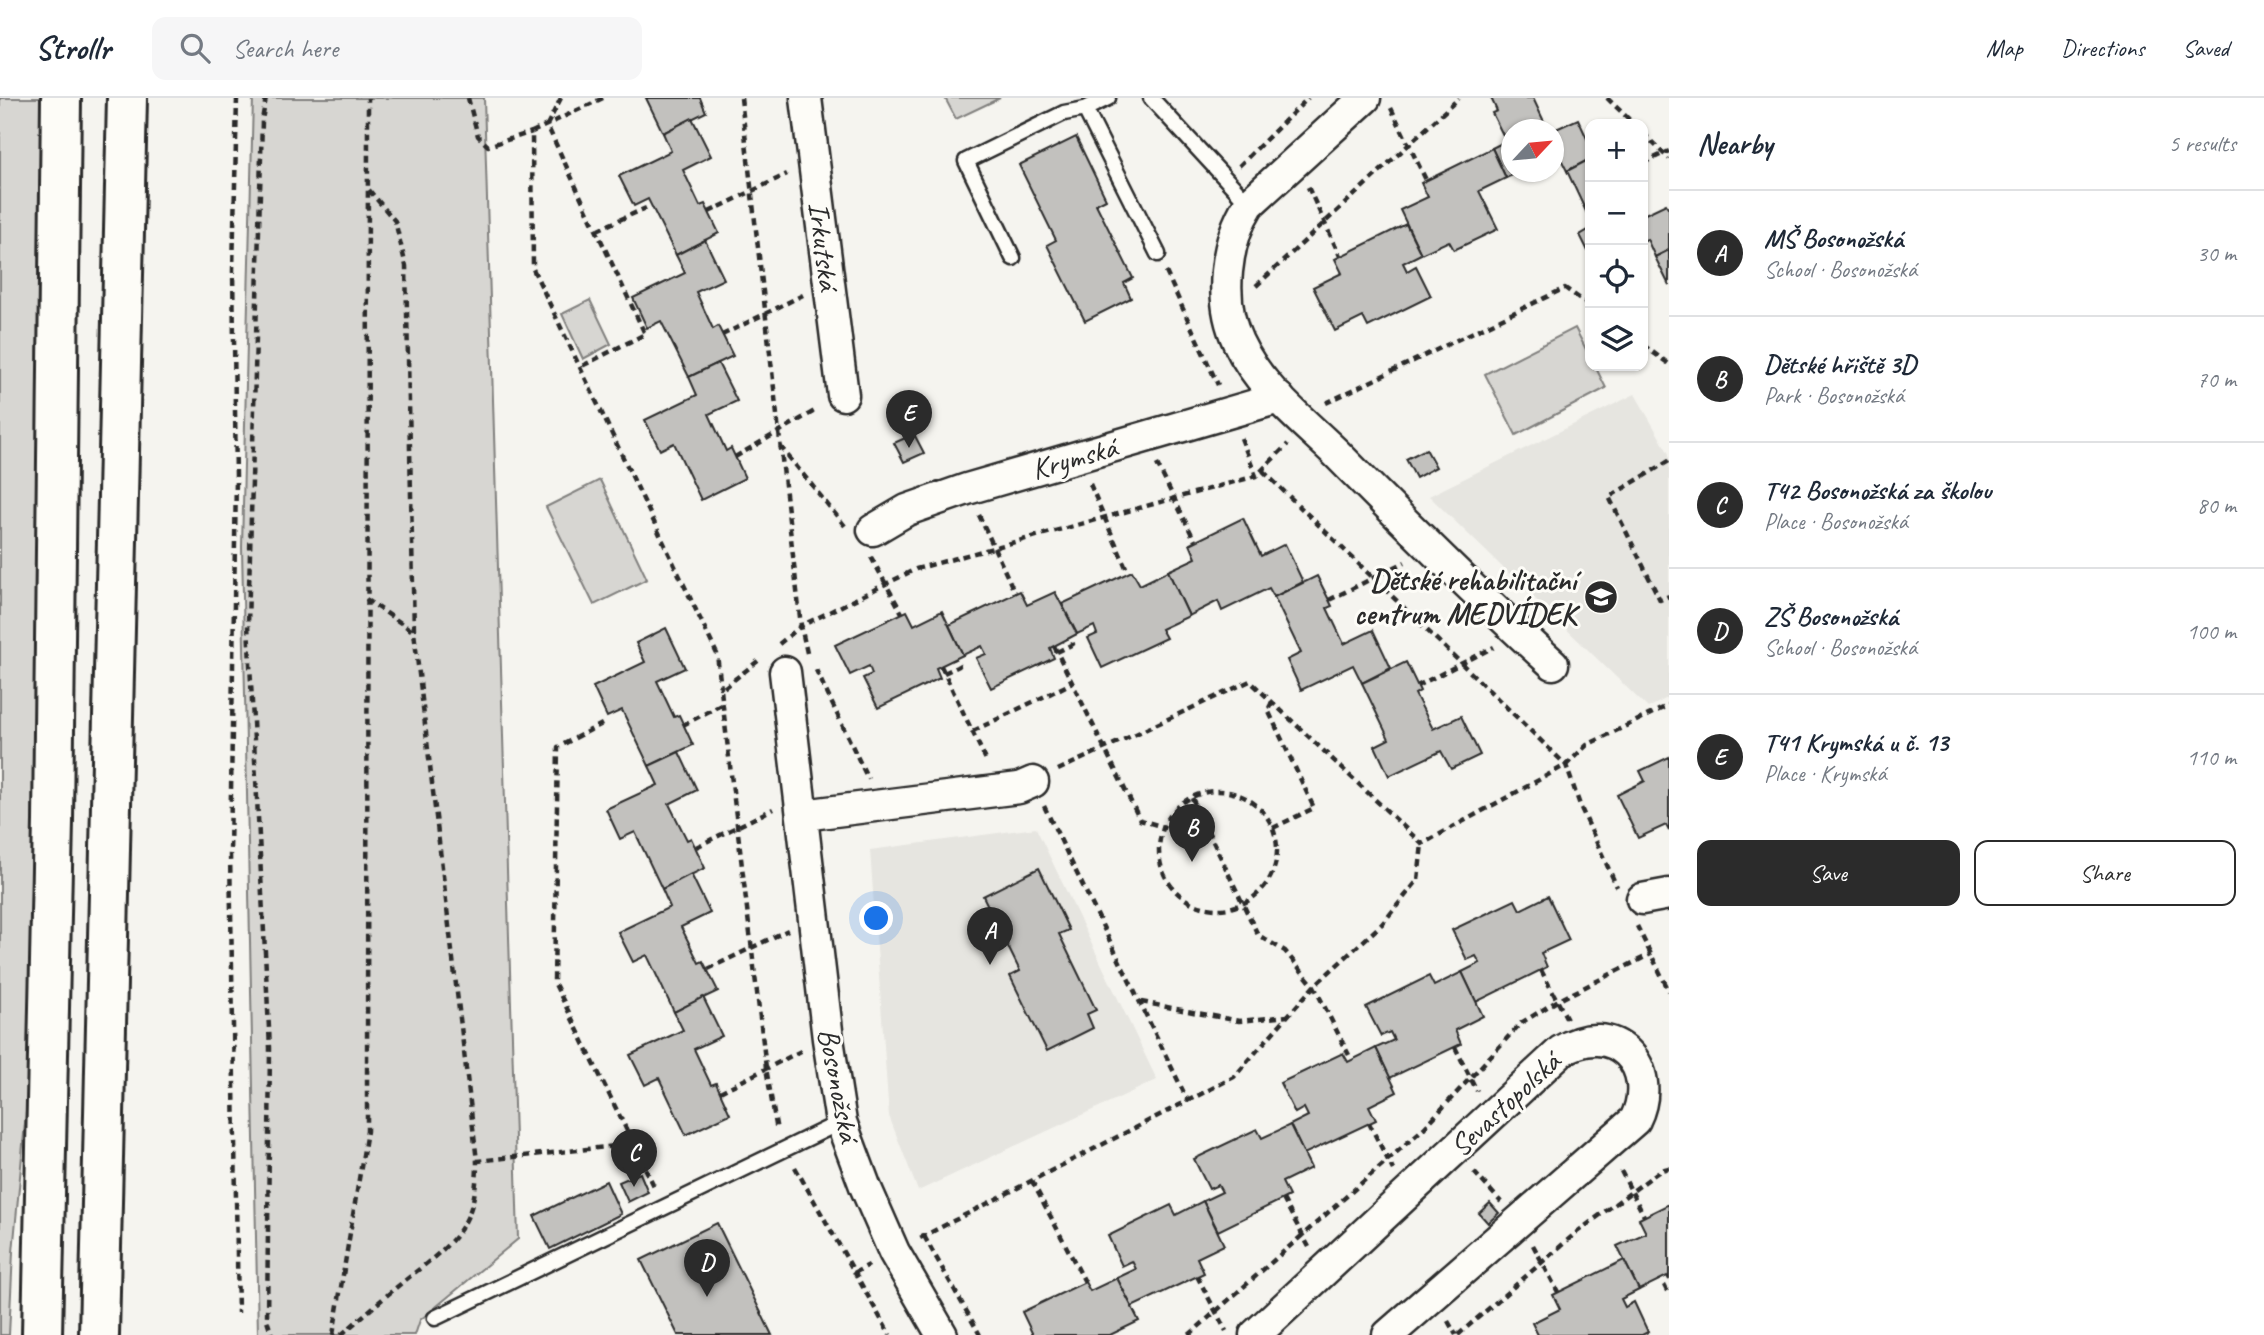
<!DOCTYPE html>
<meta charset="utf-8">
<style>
:root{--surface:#fff;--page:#f6f6f7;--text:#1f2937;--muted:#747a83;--line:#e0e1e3;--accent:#2b2b2b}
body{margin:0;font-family:Caveat,sans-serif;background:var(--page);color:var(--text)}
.controls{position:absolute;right:21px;top:21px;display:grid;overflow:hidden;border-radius:14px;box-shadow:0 2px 5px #0004}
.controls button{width:63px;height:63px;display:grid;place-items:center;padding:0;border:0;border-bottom:2px solid var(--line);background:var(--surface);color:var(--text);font:35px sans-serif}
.compass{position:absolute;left:1501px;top:21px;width:63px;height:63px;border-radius:50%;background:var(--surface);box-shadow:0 2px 5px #0004;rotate:64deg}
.you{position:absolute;left:877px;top:821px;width:24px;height:24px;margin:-18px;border:5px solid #fff;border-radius:50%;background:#1a73e8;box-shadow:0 0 0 10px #1a73e833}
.badge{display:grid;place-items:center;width:46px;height:46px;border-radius:50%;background:var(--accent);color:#fff;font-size:23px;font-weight:700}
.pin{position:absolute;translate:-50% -58px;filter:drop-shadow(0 2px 4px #0008)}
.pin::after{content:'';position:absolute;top:37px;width:24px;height:21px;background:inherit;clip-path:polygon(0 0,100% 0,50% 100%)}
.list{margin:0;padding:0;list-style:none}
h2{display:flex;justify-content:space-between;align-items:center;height:91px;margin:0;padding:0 28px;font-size:30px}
h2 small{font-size:23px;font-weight:400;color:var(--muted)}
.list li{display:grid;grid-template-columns:46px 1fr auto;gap:21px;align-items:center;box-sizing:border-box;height:126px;padding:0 28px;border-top:2px solid var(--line)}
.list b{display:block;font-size:26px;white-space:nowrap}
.list p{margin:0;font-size:23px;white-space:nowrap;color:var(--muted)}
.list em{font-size:23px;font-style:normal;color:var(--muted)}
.actions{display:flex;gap:14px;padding:21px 28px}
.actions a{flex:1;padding:16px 0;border:2px solid var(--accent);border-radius:14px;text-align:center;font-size:24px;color:var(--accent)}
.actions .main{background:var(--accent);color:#fff}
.icon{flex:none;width:38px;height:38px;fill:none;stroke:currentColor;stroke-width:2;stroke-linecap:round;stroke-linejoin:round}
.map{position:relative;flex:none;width:1669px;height:1237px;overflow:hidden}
header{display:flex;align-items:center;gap:42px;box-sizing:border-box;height:98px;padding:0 35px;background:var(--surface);border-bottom:2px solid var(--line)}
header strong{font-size:33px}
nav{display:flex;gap:38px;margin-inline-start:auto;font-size:24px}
.search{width:490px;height:63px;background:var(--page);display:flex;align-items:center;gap:18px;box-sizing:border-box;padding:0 24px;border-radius:14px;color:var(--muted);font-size:26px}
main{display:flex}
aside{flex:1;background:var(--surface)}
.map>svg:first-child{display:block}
.built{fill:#e6e5e0}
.green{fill:#d7d6d2;stroke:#81807e;stroke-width:2}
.building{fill:#c2c1be;stroke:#2b2b2b;stroke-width:2}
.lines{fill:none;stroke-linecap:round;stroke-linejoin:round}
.service-casing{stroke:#2b2b2b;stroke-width:19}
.minor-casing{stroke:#2b2b2b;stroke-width:35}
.motorway-casing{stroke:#2b2b2b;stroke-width:44}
.path{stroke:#2b2b2b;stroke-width:4.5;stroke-dasharray:7 5;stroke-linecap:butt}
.service{stroke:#fdfcf7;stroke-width:14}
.minor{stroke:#fdfcf7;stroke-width:30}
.motorway{stroke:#fdfcf7;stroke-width:38}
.labels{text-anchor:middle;stroke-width:6;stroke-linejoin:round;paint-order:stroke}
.street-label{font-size:30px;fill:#2b2b2b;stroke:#fdfcf7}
.poi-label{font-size:30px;font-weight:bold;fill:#2b2b2b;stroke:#fdfcf7;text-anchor:end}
</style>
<header>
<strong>Strollr</strong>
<div class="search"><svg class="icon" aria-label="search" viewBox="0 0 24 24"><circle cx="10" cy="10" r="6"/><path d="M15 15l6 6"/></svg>Search here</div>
<nav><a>Map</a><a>Directions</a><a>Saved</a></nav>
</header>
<main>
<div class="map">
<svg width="1669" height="1237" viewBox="0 0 1669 1237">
<rect width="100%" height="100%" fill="#f5f4ef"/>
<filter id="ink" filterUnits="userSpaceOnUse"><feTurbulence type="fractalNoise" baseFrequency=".0143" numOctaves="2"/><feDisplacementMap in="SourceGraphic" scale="14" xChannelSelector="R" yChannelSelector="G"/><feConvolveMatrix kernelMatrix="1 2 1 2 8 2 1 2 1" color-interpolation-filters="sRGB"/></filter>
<g filter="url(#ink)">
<g class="built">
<path d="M1635 296 1669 356V599L1648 610 1429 398Z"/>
<path d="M1036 730 1157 982 918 1093 889 1018 870 752Z"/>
</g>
<g class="green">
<path d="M0 0H61L53 723 13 1154 9 1237H0Z"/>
<path d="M253 0H484L518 1141 420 1222 415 1237H258L242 449Z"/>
<path d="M945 0H1000L956 21Z"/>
<path d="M590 202 611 246 583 261 562 216Z"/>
<path d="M1575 230 1590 259V268H1595L1606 290 1516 337 1485 276Z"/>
<path d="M600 382 647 481 594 507 546 409Z"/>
</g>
<g class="building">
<path d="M646 0H700L706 14 663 35Z"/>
<path d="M1491 0H1533L1548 32H1512V74H1519L1506 80 1492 50 1506 43 1492 15 1497 13Z"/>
<path d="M692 20 711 58 683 72 700 108 705 106 719 135 676 157 648 101 634 108 619 78 671 53 663 35Z"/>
<path d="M1578 21 1590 47V61L1567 73 1558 55 1554 57V32Z"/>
<path d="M1076 39 1106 101 1096 106 1133 180 1124 185 1131 200 1085 223 1047 147 1056 142 1019 67Z"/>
<path d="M1492 50 1506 80 1479 93 1498 131 1454 152 1449 143 1421 156 1400 112 1428 99 1421 85Z"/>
<path d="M1590 61V122L1567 73Z"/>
<path d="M1666 106 1669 111V152L1655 159 1647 141 1643 143V117Z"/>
<path d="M1406 126 1421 156 1403 165 1407 173 1416 168 1431 198 1368 229 1363 219 1335 233 1313 189 1342 175 1335 161Z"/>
<path d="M1590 131V157L1580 137Z"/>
<path d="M705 142 724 181 696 194 713 231 718 228 733 258 689 279 661 223 647 230 633 200 685 175 676 157Z"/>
<path d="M1669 152V187L1655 159Z"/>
<path d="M718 265 737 303 709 316 726 353 731 350 745 380 701 402 674 345 660 352 645 322 697 297 689 279Z"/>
<path d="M914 336 924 355 904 364 894 345Z"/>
<path d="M1426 351 1436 369 1416 380 1406 361Z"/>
<path d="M1243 420 1261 458 1285 446 1303 484 1274 499 1269 490 1222 513 1218 503 1189 518 1168 473 1196 460 1190 446Z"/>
<path d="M1132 473 1140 487 1168 473 1189 518 1161 531 1166 540 1102 570 1088 540 1097 536 1094 528 1077 536 1062 506Z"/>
<path d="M1317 478 1332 508 1327 510 1344 546 1373 532 1391 570 1362 585 1353 567 1301 592 1287 562 1301 555 1274 499Z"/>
<path d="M1020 493 1027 507 1055 494 1077 536 1050 550 1054 560 991 590 976 560 986 556 982 548 963 557 949 527Z"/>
<path d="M907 513 914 527 942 513 963 557 936 570 940 580 878 610 863 580 872 576 869 568 850 577 835 547Z"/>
<path d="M666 530 685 570 657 583 674 619 679 617 693 647 649 668 622 612 607 619 593 589 645 564 636 545Z"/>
<path d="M1406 564 1420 593 1415 596 1433 631 1461 618 1480 657 1451 671 1441 653 1389 678 1375 648 1389 641 1362 585Z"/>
<path d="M679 654 697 692 669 706 687 742 691 740 705 770 662 791 635 734 620 741 606 711 658 687 649 668Z"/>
<path d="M1669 659V733L1666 727 1638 740 1617 697 1645 683 1640 673Z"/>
<path d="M1039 770 1069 832 1059 836 1096 912 1087 916 1093 930 1047 953 1010 878 1020 873 983 798Z"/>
<path d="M691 776 710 815 681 829 699 865 703 863 718 893 674 914 647 857 633 864 618 834 670 809 662 791Z"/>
<path d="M1548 798 1569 842 1541 855 1547 869 1476 904 1462 874 1480 865 1476 858 1467 862 1452 832 1515 802 1520 812Z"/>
<path d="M1462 874 1483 918 1455 932 1461 946 1390 980 1376 950 1394 942 1390 934 1381 938 1366 909 1429 878 1434 888Z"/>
<path d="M703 899 722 938 694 951 711 987 716 985 730 1016 686 1037 659 980 645 987 630 957 683 932 674 914Z"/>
<path d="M1376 950 1397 994 1369 1008 1376 1022 1304 1056 1290 1027 1308 1018 1304 1010 1295 1015 1280 985 1343 955 1348 964Z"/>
<path d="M1290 1027 1311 1070 1282 1084 1289 1098 1218 1133 1203 1103 1222 1094 1218 1087 1209 1091 1194 1061 1257 1031 1262 1040Z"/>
<path d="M640 1075 648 1094 628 1104 619 1084Z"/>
<path d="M606 1083 621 1116 550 1151 534 1118Z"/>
<path d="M1203 1103 1224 1147 1197 1160 1204 1175 1132 1209 1117 1180 1136 1171 1132 1163 1122 1168 1108 1138 1171 1107 1176 1117Z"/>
<path d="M1490 1105 1499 1115 1488 1125 1479 1115Z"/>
<path d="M1669 1106V1182L1667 1178 1639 1192 1617 1148 1646 1135 1639 1121Z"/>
<path d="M717 1125 772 1237H678L641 1162Z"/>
<path d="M1624 1162 1639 1192 1621 1201 1625 1209 1634 1204 1648 1234 1642 1237H1538L1532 1225 1560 1211 1553 1197Z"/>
<path d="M1117 1180 1139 1223 1110 1237H1033L1022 1214 1085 1184 1090 1193Z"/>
</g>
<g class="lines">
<g class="service-casing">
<g id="service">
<path d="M1108 0 1085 11 1158 156"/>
<path d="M1151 0 1249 106"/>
<path d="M1013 160 966 63 1064 15 1085 11"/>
<path d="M435 1220 841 1024"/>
</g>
</g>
<g class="minor-casing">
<g id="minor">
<path d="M806 0 843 297"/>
<path d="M1365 0 1249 106C1225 144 1218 202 1238 244 1259 289 1301 321 1336 355 1407 427 1478 498 1553 566"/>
<path d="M873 432 907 412 967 391 1279 300"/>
<path d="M785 574 828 941 841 1024 865 1088 894 1154 942 1237"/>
<path d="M803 717 1019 690 1033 684"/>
<path d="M1642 801 1669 796"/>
<path d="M1255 1237 1561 953C1614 919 1661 969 1635 1022L1388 1237"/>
</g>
</g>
<g class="motorway-casing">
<g id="motorway">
<path d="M42 1237 53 723 61 0"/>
<path d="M99 1237 127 0"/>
</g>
</g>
<g class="path">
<path d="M237 0 233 173 236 380 230 756 238 1215"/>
<path d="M266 0 262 22 248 527 270 950 267 1222 272 1237"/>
<path d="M468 0 478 38 488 48 532 34"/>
<path d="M561 0 547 27 645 236 580 269"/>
<path d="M603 0 532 34 533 171 717 556 721 591"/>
<path d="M741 0 801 528 807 555"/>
<path d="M1607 0 1634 26"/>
<path d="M1391 10 1426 82"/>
<path d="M1643 35 1669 61"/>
<path d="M1643 65 1669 53"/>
<path d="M1239 68 1308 0"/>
<path d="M1308 89 1340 158"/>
<path d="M369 92 395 123 406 168 414 534 477 1063 634 1046"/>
<path d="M709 114 787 76"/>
<path d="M597 132 646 110"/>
<path d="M1166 174 1218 287"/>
<path d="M1256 188 1459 0"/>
<path d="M722 237 803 197"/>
<path d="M1643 247 1669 266"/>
<path d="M1326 305 1565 190 1590 208"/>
<path d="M1241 340 1256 378"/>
<path d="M780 348 845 428"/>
<path d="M735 359 818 311"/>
<path d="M1669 363 1609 399 1660 502 1669 498"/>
<path d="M1157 366 1195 443"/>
<path d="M1263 373 1566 667 1581 710 1617 789"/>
<path d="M1090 386 1128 474"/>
<path d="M979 417 1015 495"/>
<path d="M871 459 902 515"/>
<path d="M366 501 414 534"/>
<path d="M1329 502 1405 464"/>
<path d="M779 546 801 528 916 471 1256 378 1288 346"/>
<path d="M1054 548 1140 722 1164 729"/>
<path d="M1057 554 1073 546 1070 540"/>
<path d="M758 563 721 592 766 970 777 1033"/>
<path d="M941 568 987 664"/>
<path d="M816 572 868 681"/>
<path d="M944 575 959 568 955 561"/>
<path d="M1417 588 1494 549"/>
<path d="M1272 604 1268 612 1314 710 1273 730"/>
<path d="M602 626 558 649 554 884 655 1090"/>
<path d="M683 627 723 606"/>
<path d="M973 633 1072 585"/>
<path d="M1058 672 1250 583 1422 746 1566 667 1587 647 1669 607"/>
<circle cx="1218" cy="752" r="59"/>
<path d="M1192 700 1258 837 1285 853 1314 888 1349 957"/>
<path d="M1044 708 1188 1003"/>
<path d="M696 749 773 711"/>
<path d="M1637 828 1669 893"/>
<path d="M708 871 788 832"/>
<path d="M1541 872 1567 921"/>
<path d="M1141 904 1239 923 1288 918"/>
<path d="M1455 949 1477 993"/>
<path d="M720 994 801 953"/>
<path d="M1369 1025 1393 1072"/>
<path d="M795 1069 890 1237"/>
<path d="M1621 1073 1644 1118"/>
<path d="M1474 1074 1501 1104"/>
<path d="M1032 1083 1085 1184"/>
<path d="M1283 1101 1309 1149"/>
<path d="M924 1138 980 1237"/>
<path d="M920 1140 1234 979 1314 888 1382 826 1418 782 1422 746"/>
<path d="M1533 1147 1558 1194"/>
<path d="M854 1175 869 1167"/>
<path d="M1197 1178 1226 1233"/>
<path d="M1664 1187 1669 1197"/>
<path d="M1448 1223 1456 1237"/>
<path d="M333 1237 367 1033 368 0"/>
<path d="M341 1237C362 1219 382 1201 403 1184 452 1145 477 1131 477 1063"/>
<path d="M1189 1237 1424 1030 1521 925 1557 903 1651 856"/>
<path d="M1458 1237 1577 1134 1661 1072 1669 1070"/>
</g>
<use href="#service" class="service"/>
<use href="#minor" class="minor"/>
<use href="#motorway" class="motorway"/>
</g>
</g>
<defs>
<g id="school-disc" transform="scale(1.75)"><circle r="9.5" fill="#2b2b2b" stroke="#fdfcf7"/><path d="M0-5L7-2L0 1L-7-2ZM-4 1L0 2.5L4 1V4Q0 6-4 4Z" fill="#fff"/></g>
</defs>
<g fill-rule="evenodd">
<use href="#school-disc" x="1601" y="499"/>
</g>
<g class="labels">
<g class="street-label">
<text transform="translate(824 148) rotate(83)" y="10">Irkutská</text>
<text transform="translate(1074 360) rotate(-16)" y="10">Krymská</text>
<text transform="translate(839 987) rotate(79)" y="10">Bosonožská</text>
<text transform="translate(1505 1006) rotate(-43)" y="10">Sevastopolská</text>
</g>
<g class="poi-label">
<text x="1576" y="492">Dětské rehabilitační<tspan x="1576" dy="34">centrum MEDVÍDEK</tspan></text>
</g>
</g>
</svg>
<div class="controls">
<button>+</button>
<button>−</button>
<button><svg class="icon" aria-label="locate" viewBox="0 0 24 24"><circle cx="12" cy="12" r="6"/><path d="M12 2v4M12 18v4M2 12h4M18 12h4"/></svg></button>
<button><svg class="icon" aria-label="layers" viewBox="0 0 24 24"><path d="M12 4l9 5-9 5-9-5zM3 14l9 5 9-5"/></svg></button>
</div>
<svg class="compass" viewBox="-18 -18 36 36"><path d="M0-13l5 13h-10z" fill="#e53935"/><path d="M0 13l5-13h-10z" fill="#747a83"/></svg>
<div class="you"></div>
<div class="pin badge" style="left:990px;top:867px">A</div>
<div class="pin badge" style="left:1192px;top:764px">B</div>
<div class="pin badge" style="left:634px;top:1089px">C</div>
<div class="pin badge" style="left:707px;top:1199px">D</div>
<div class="pin badge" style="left:909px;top:350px">E</div>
</div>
<aside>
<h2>Nearby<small>5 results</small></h2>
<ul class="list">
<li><span class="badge">A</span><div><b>MŠ Bosonožská</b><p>School · Bosonožská</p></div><em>30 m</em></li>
<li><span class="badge">B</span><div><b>Dětské hřiště 3D</b><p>Park · Bosonožská</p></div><em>70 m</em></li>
<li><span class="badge">C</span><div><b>T42 Bosonožská za školou</b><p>Place · Bosonožská</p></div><em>80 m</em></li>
<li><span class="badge">D</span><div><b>ZŠ Bosonožská</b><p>School · Bosonožská</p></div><em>100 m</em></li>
<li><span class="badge">E</span><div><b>T41 Krymská u č. 13</b><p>Place · Krymská</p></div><em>110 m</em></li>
</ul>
<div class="actions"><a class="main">Save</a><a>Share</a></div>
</aside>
</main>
